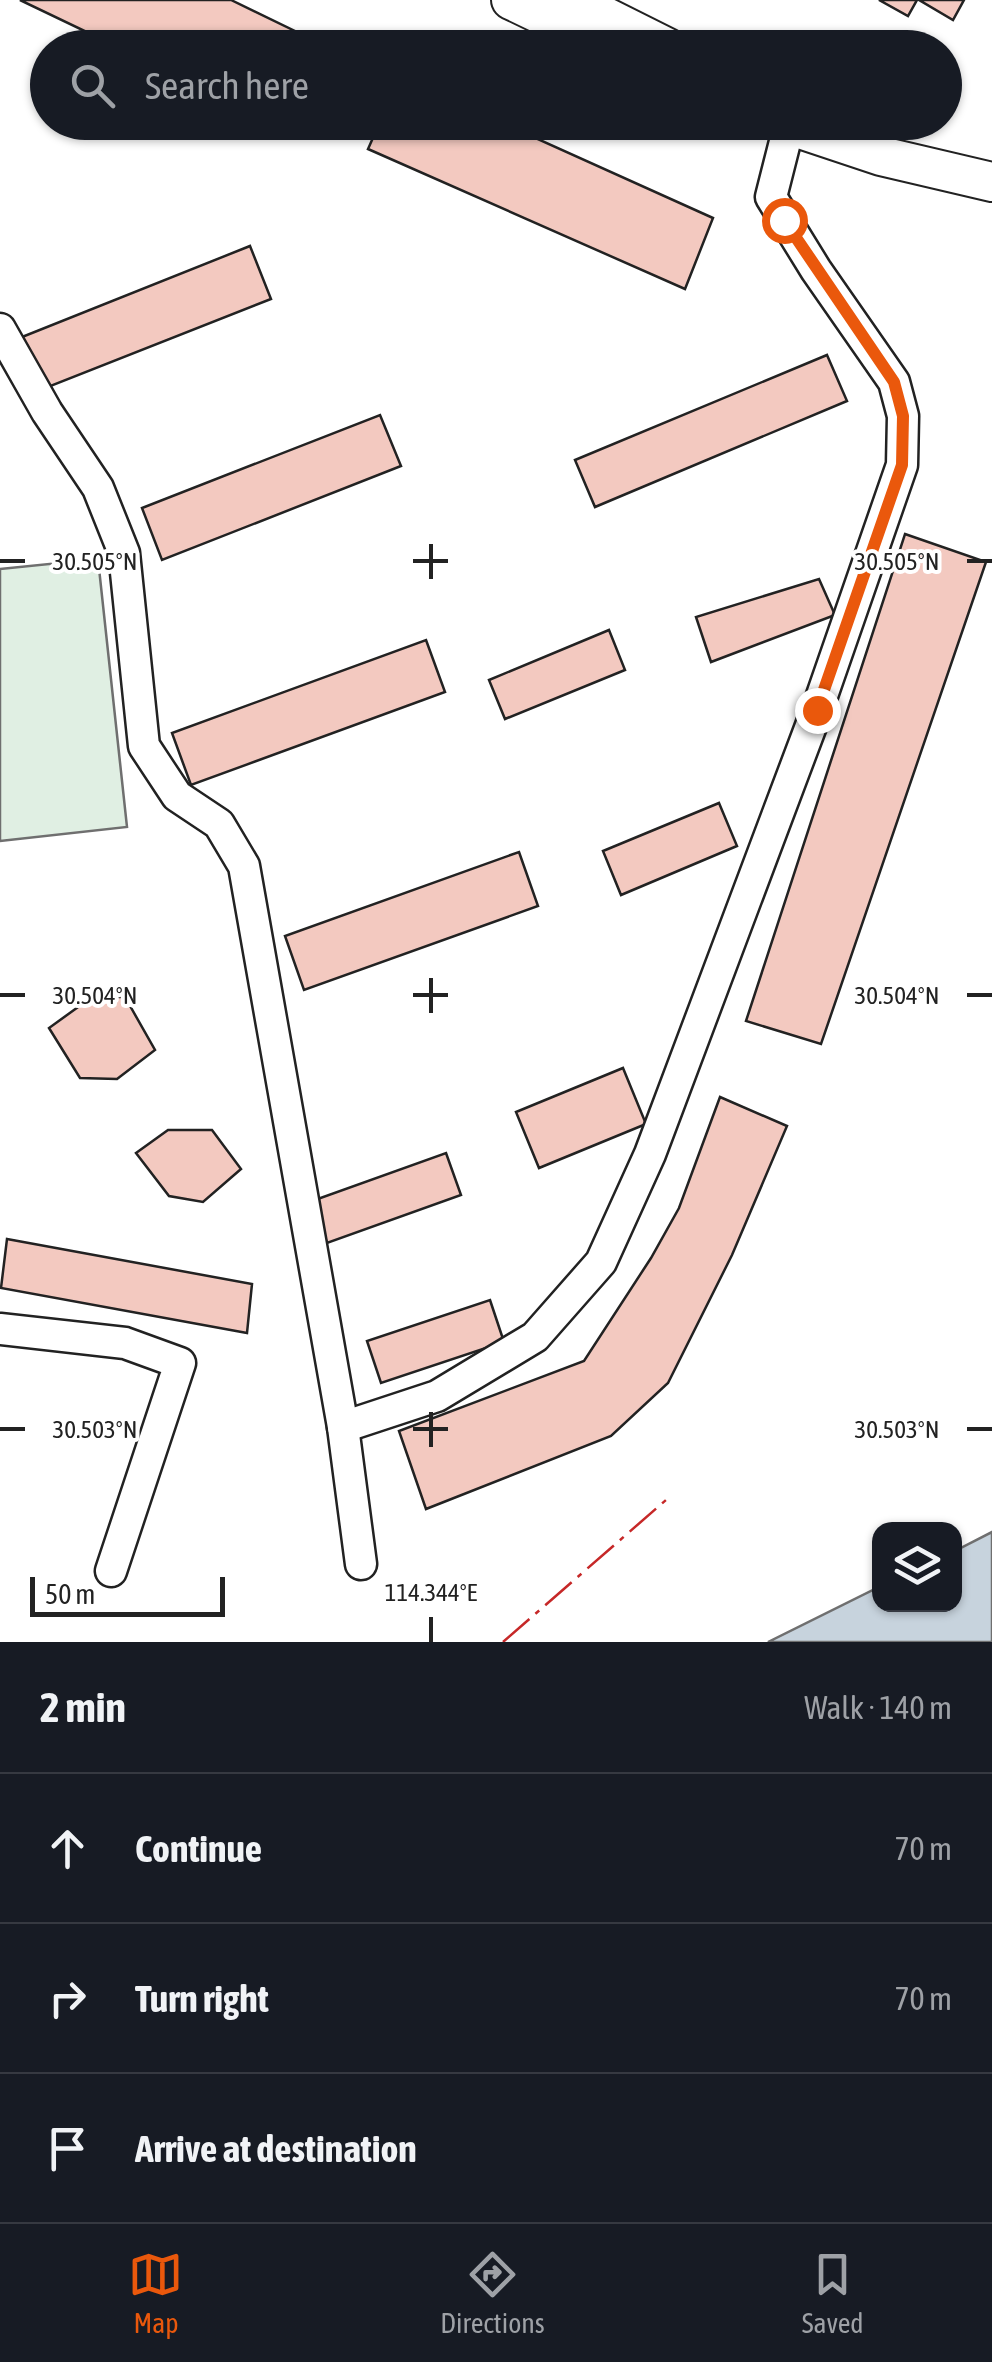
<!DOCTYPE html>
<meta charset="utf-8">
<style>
:root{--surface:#171b24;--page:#20242c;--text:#f1f3f6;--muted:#9ea1a6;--line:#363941;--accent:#ea580c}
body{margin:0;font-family:"Asap Condensed",sans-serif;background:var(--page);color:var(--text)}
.controls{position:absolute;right:30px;bottom:30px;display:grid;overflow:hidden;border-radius:20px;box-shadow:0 2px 8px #0004}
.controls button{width:90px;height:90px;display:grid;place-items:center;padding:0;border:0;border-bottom:2px solid var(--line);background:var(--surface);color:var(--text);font:50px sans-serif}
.scale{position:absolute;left:30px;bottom:25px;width:195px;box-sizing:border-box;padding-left:10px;border:5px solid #222;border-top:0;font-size:28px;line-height:35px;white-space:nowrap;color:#222;-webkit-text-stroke:8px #fff;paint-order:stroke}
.stop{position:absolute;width:30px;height:30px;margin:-22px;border:8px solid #ea580c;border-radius:50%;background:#fff}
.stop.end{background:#ea580c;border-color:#fff;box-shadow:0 2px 10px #0008}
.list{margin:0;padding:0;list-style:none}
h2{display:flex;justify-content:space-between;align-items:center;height:130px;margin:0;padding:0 40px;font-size:42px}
h2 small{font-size:32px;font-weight:400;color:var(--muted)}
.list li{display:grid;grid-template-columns:65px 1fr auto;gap:30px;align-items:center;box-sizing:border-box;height:150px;padding:0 40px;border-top:2px solid var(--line)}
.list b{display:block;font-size:38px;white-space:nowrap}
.list em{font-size:32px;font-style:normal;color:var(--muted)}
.icon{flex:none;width:55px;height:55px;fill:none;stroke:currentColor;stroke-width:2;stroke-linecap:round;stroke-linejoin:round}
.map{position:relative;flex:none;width:992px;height:1642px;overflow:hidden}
.search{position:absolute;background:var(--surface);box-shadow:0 2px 8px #0004;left:30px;right:30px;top:30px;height:110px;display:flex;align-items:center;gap:25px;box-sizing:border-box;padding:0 35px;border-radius:55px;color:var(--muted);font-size:38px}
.sheet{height:580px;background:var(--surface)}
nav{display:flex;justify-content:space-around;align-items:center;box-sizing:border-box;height:140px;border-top:2px solid var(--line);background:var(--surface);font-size:28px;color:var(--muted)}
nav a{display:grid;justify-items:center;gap:5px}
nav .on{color:var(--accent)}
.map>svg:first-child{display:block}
.green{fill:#e0efe3;stroke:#6f6f6f;stroke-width:2.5}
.water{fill:#c7d3dd;stroke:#6f6f6f;stroke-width:2.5}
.building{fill:#f3c9c0;stroke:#222;stroke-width:2.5}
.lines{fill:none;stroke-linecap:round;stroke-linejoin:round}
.minor-casing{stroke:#222;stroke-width:35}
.major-casing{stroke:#222;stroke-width:42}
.minor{stroke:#fff;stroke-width:30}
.major{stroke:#fff;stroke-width:38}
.power{stroke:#c62828;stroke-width:2.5;stroke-dasharray:35 8 5 8;stroke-linecap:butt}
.route{stroke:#ea580c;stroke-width:12}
.ticks{fill:none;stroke:#222;stroke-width:4}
.ticks-label{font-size:25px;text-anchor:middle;fill:#222;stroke:#fff;stroke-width:8;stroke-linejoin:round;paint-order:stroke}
</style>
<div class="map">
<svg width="992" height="1642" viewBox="0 0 992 1642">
<rect width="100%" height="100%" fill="#fff"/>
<path class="green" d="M98 559 127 827 0 841V569Z"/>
<path class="water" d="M992 1532V1642H768L879 1587 880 1604H954L955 1551Z"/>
<g class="building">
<path d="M20 0H231L330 48H120Z"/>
<path d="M879 0H917L908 16Z"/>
<path d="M919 0H964L953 20Z"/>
<path d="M380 122H500L713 218 685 289 368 149Z"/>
<path d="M250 246 271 299 43 389 22 337Z"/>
<path d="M827 355 847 401 595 507 575 460Z"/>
<path d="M380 415 401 466 162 560 142 508Z"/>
<path d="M905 534 986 562 821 1044 746 1021Z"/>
<path d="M819 579 835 615 711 662 696 617Z"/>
<path d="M609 630 625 670 505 719 489 680Z"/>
<path d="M426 640 445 692 191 785 172 733Z"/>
<path d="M719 803 737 846 621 895 603 851Z"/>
<path d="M519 852 538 906 304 990 285 936Z"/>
<path d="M92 997H125L155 1050 117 1079 80 1078 49 1028Z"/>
<path d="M623 1068 646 1124 539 1168 516 1112Z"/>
<path d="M720 1097 787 1126 732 1255 668 1383 611 1436 426 1509 399 1431 584 1361 651 1258 679 1208Z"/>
<path d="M168 1130H212L241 1169 203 1202 169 1196 136 1153Z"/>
<path d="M446 1153 461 1195 327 1243 312 1201Z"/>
<path d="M7 1239 252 1284 247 1333 1 1288Z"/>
<path d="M490 1300 504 1342 381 1383 367 1341Z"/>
</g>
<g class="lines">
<g class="minor-casing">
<g id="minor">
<path d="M0 329 47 412 98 488 124 553 144 746 177 796 219 824 244 866 343 1427 361 1564"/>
<path d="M0 1329 125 1343 180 1363 111 1571"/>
<path d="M343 1427 437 1396 535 1337 601 1262 650 1154 817 710 902 465 903 416 894 382 816 270 771 197 790 122"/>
</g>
</g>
<g class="major-casing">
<g id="major">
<path d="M511 0 611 48"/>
<path d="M572 0 668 48"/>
<path d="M779 122 881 156 992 182"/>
</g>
</g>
<use href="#minor" class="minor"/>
<use href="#major" class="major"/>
<path class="power" d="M503 1642 666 1500"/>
</g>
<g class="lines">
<path class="route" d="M784 220 894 382 903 416 902 465 817 710"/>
</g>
<path class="ticks" d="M431 544V579M0 561H25M413 561H448M967 561H992M431 978V1013M0 995H25M413 995H448M967 995H992M431 1412V1447M0 1429H25M413 1429H448M967 1429H992M431 1617V1642"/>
<g class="ticks-label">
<text x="95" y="570">30.505°N</text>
<text x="897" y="570">30.505°N</text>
<text x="95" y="1004">30.504°N</text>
<text x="897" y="1004">30.504°N</text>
<text x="95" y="1438">30.503°N</text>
<text x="897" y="1438">30.503°N</text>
<text x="431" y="1601">114.344°E</text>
</g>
</svg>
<div class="controls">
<button><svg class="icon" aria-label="layers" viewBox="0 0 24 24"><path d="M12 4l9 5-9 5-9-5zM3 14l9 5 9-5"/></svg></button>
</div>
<div class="scale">50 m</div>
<div class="stop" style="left:784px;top:220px"></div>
<div class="stop end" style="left:817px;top:710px"></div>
<div class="search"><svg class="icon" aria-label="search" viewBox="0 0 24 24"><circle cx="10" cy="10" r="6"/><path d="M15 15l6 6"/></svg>Search here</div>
</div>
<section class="sheet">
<h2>2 min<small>Walk · 140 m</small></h2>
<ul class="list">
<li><svg class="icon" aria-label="ahead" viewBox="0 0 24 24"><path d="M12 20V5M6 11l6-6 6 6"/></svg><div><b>Continue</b></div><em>70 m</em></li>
<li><svg class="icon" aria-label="right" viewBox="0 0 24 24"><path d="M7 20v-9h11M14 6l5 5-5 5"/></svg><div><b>Turn right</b></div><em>70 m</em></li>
<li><svg class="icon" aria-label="arrive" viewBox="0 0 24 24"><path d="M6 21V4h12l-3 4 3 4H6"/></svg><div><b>Arrive at destination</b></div></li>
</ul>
</section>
<nav>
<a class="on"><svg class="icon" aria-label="map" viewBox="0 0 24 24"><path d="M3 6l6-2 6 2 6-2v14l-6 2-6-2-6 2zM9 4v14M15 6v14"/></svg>Map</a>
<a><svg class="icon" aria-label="directions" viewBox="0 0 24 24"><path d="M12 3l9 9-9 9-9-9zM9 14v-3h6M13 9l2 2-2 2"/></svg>Directions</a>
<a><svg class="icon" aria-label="saved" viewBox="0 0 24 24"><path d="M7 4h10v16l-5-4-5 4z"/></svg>Saved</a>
</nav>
